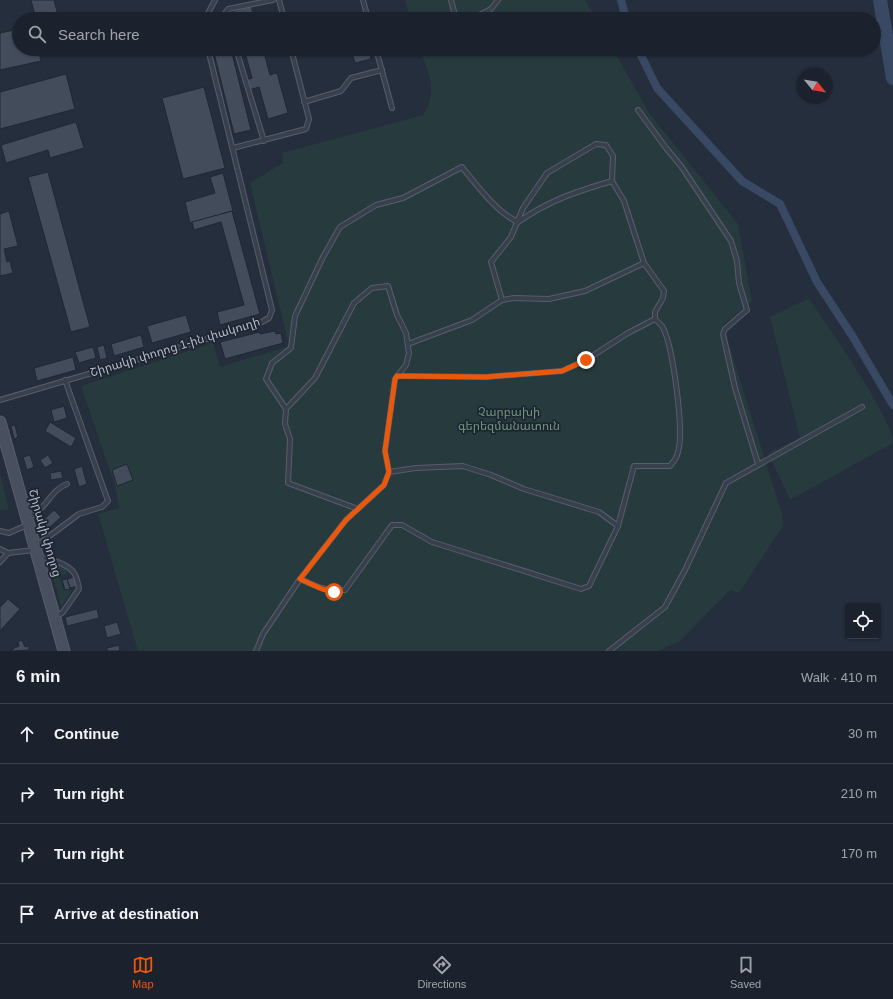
<!DOCTYPE html>
<meta charset="utf-8">
<style>
:root{--surface:#1c222d;--page:#292f39;--text:#f1f3f6;--muted:#a0a4aa;--line:#3a3f49;--accent:#ea580c}
body{margin:0;font-family:Arial,"Noto Sans Armenian",sans-serif;background:var(--page);color:var(--text)}
.controls{position:absolute;right:12px;bottom:12px;display:grid;overflow:hidden;border-radius:4px;box-shadow:0 1px 3px #0004}
.controls button{width:36px;height:36px;display:grid;place-items:center;padding:0;border:0;border-bottom:1px solid var(--line);background:var(--surface);color:var(--text);font:20px sans-serif}
.compass{position:absolute;left:797px;top:68px;width:36px;height:36px;border-radius:50%;background:var(--surface);box-shadow:0 1px 3px #0004;rotate:120deg}
.stop{position:absolute;width:12px;height:12px;margin:-9px;border:3px solid #ea580c;border-radius:50%;background:#fff}
.stop.end{background:#ea580c;border-color:#fff;box-shadow:0 1px 4px #0008}
.list{margin:0;padding:0;list-style:none}
h2{display:flex;justify-content:space-between;align-items:center;height:52px;margin:0;padding:0 16px;font-size:17px}
h2 small{font-size:13px;font-weight:400;color:var(--muted)}
.list li{display:grid;grid-template-columns:26px 1fr auto;gap:12px;align-items:center;box-sizing:border-box;height:60px;padding:0 16px;border-top:1px solid var(--line)}
.list b{display:block;font-size:15px;white-space:nowrap}
.list em{font-size:13px;font-style:normal;color:var(--muted)}
.icon{flex:none;width:22px;height:22px;fill:none;stroke:currentColor;stroke-width:2;stroke-linecap:round;stroke-linejoin:round}
.map{position:relative;flex:none;width:893px;height:651px;overflow:hidden}
.search{position:absolute;background:var(--surface);box-shadow:0 1px 3px #0004;left:12px;right:12px;top:12px;height:44px;display:flex;align-items:center;gap:10px;box-sizing:border-box;padding:0 14px;border-radius:22px;color:var(--muted);font-size:15px}
.sheet{height:292px;background:var(--surface)}
nav{display:flex;justify-content:space-around;align-items:center;box-sizing:border-box;height:56px;border-top:1px solid var(--line);background:var(--surface);font-size:11px;color:var(--muted)}
nav a{display:grid;justify-items:center;gap:2px}
nav .on{color:var(--accent)}
.map>svg:first-child{display:block}
.green{fill:#273a3d}
.lines{fill:none;stroke-linecap:round;stroke-linejoin:round}
.canal{stroke:#3a4963;stroke-width:8}
.river{stroke:#3a4963;stroke-width:14}
.building{fill:#424c5b;stroke:#202734}
.lane-casing{stroke:#575e6b;stroke-width:6}
.secondary-casing{stroke:#575e6b;stroke-width:13}
.lane{stroke:#39404d;stroke-width:4}
.secondary{stroke:#484f5f;stroke-width:11}
.route{stroke:#ea580c;stroke-width:5}
.labels{text-anchor:middle;stroke-width:3.5;stroke-linejoin:round;paint-order:stroke}
.street-label{font-size:12px;fill:#b5bbc8;stroke:#1e2532}
.park-label{font-size:12px;fill:#6e9779;stroke:#1e2532}
</style>
<div class="map">
<svg width="893" height="651" viewBox="0 0 893 651">
<rect width="100%" height="100%" fill="#252e3c"/>
<g class="green">
<path d="M405 0H585L596 19H410Z"/>
<path d="M420 49H613L650 114 738 224 752 302 723 325 782 514 783 526 739 593 730 590 680 641 658 651H138L98 514 119 508 115 486 81 386 213 343 220 367 289 346 250 183 283 163 282 153 423 115C439 90 428 75 420 49Z"/>
<path d="M809 298C826 325 893 417 893 443L790 500 768 453 800 438 770 317Z"/>
<path d="M0 474 9 510 0 511Z"/>
<path d="M49 561 66 568 67 574 59 577 64 590 70 589 71 592 61 607Z"/>
</g>
<g class="lines">
<g class="canal">
<path d="M621 0 626 19"/>
<path d="M638 49 657 88 742 181 780 204 817 282 853 337 893 405"/>
</g>
<path class="river" d="M880 0 893 78"/>
</g>
<g class="building">
<path d="M31 0H54L59 19H36Z"/>
<path d="M251 6 255 19H236L233 11Z"/>
<path d="M359 12 360 19H343L342 17Z"/>
<path d="M19 29V49H38L41 61 0 70V33Z"/>
<path d="M213 49H231L251 130 234 134Z"/>
<path d="M244 49H263L270 75 277 73 288 113 268 119 259 87 249 90 246 80 252 78Z"/>
<path d="M351 49H369L371 59 355 63Z"/>
<path d="M66 74 75 109 0 129V92Z"/>
<path d="M204 87 225 168 183 179 162 98Z"/>
<path d="M76 122 84 148 50 158 48 150 6 163 1 145Z"/>
<path d="M48 172 90 327 71 332 28 177Z"/>
<path d="M223 173 233 211 190 223 185 202 215 193 210 177Z"/>
<path d="M9 211 18 246 4 249 7 262 10 261 13 273 0 276V214Z"/>
<path d="M232 211 260 314 220 325 217 312 244 305 221 222 194 230 192 222Z"/>
<path d="M186 315 191 332 152 343 147 326Z"/>
<path d="M275 331 276 334 281 333 283 343 225 359 220 342 260 332V334Z"/>
<path d="M141 335 144 347 114 356 111 344Z"/>
<path d="M104 345 107 358 100 360 97 347Z"/>
<path d="M93 347 96 358 79 363 75 352Z"/>
<path d="M73 357 76 370 37 381 34 368Z"/>
<path d="M64 406 67 418 54 422 51 410Z"/>
<path d="M50 422 76 438 71 447 45 431Z"/>
<path d="M15 425 18 437 14 439 11 426Z"/>
<path d="M30 455 34 467 27 470 23 457Z"/>
<path d="M48 455 53 463 45 468 40 460Z"/>
<path d="M127 464 133 480 117 486 112 470Z"/>
<path d="M82 466 87 484 79 487 74 469Z"/>
<path d="M61 471 63 478 51 480 50 473Z"/>
<path d="M54 510 61 517 45 532 38 525Z"/>
<path d="M75 577 78 586 70 588 67 579Z"/>
<path d="M67 579 70 589 65 590 62 580Z"/>
<path d="M8 599 20 609 0 631V607Z"/>
<path d="M97 609 99 618 67 626 65 617Z"/>
<path d="M117 622 121 634 107 638 104 626Z"/>
<path d="M22 640 25 647 29 646V650L13 651 12 649 19 646 18 642Z"/>
<path d="M119 645 120 651H107V648Z"/>
</g>
<g class="lines">
<g class="lane-casing">
<g id="lane">
<path d="M279 0 284 19"/>
<path d="M363 0 368 19"/>
<path d="M451 0 456 19"/>
<path d="M205 19 215 0"/>
<path d="M227 19 225 13 228 9 273 0"/>
<path d="M472 19 491 9 498 0"/>
<path d="M236 49 264 141"/>
<path d="M376 49 392 108"/>
<path d="M304 102 341 91 351 78 382 70"/>
<path d="M638 110 666 148 681 166 731 241 737 261 739 283 747 310 725 329 723 334 735 388 758 464"/>
<path d="M233 148 306 129 309 119 291 49"/>
<path d="M408 344 472 320 502 300 514 298 549 299 585 291 644 263"/>
<path d="M397 376 486 377 562 371 586 360 628 333 655 319"/>
<path d="M0 400 258 324 269 318 272 310 208 49"/>
<path d="M389 472 416 468 463 466 491 475 524 489 599 512 618 526"/>
<path d="M358 509 288 483 290 439 285 424 286 409 266 379 272 363 291 348 295 316 323 257 340 227 376 205 403 198 462 167C476 184 497 213 518 222 550 200 575 192 612 181"/>
<path d="M28 517C46 511 50 490 67 484"/>
<path d="M0 531 9 533 27 525"/>
<path d="M36 546 79 514 102 507 108 501 65 380"/>
<path d="M0 549 8 553 34 550"/>
<path d="M39 558C49 558 68 564 74 573 77 577 78 584 79 589L63 612 55 618"/>
<path d="M0 562 8 553"/>
<path d="M300 579C315 586 328 592 345 590L392 525H402L432 542 581 589 589 586 618 526 634 466H670C675 460 678 456 679 447 683 426 673 344 662 326 660 324 657 321 655 319V312L663 298 664 291 644 263 624 201 612 181 613 156 606 145 596 144 547 173 523 208 511 237 491 262 502 300"/>
<path d="M256 651 263 634 300 579 346 520 384 485 389 472 385 451 395 379 406 365 409 353 406 333 397 315 388 286 372 288 354 303 315 378 286 409"/>
<path d="M609 651 665 607 685 570 726 483 862 407"/>
</g>
</g>
<g class="secondary-casing">
<path id="secondary" d="M0 422 64 651"/>
</g>
<use href="#lane" class="lane"/>
<use href="#secondary" class="secondary"/>
</g>
<g class="lines">
<path class="route" d="M334 592 322 589 300 579 346 520 384 485 389 472 385 451 395 379 397 376 486 377 562 371 586 360"/>
</g>
<g class="labels">
<g class="street-label">
<text transform="translate(175 347) rotate(-17)" y="4">Շիրակի փողոց 1-ին փակուղի</text>
<text transform="translate(45 533) rotate(74)" y="4">Շիրակի փողոց</text>
</g>
<g class="park-label">
<text x="509" y="416">Չարբախի<tspan x="509" dy="14">գերեզմանատուն</tspan></text>
</g>
</g>
</svg>
<div class="controls">
<button><svg class="icon" aria-label="locate" viewBox="0 0 24 24"><circle cx="12" cy="12" r="6"/><path d="M12 2v4M12 18v4M2 12h4M18 12h4"/></svg></button>
</div>
<svg class="compass" viewBox="-18 -18 36 36"><path d="M0-13l5 13h-10z" fill="#e53935"/><path d="M0 13l5-13h-10z" fill="#a0a4aa"/></svg>
<div class="stop" style="left:334px;top:592px"></div>
<div class="stop end" style="left:586px;top:360px"></div>
<div class="search"><svg class="icon" aria-label="search" viewBox="0 0 24 24"><circle cx="10" cy="10" r="6"/><path d="M15 15l6 6"/></svg>Search here</div>
</div>
<section class="sheet">
<h2>6 min<small>Walk · 410 m</small></h2>
<ul class="list">
<li><svg class="icon" aria-label="ahead" viewBox="0 0 24 24"><path d="M12 20V5M6 11l6-6 6 6"/></svg><div><b>Continue</b></div><em>30 m</em></li>
<li><svg class="icon" aria-label="right" viewBox="0 0 24 24"><path d="M7 20v-9h11M14 6l5 5-5 5"/></svg><div><b>Turn right</b></div><em>210 m</em></li>
<li><svg class="icon" aria-label="right" viewBox="0 0 24 24"><path d="M7 20v-9h11M14 6l5 5-5 5"/></svg><div><b>Turn right</b></div><em>170 m</em></li>
<li><svg class="icon" aria-label="arrive" viewBox="0 0 24 24"><path d="M6 21V4h12l-3 4 3 4H6"/></svg><div><b>Arrive at destination</b></div></li>
</ul>
</section>
<nav>
<a class="on"><svg class="icon" aria-label="map" viewBox="0 0 24 24"><path d="M3 6l6-2 6 2 6-2v14l-6 2-6-2-6 2zM9 4v14M15 6v14"/></svg>Map</a>
<a><svg class="icon" aria-label="directions" viewBox="0 0 24 24"><path d="M12 3l9 9-9 9-9-9zM9 14v-3h6M13 9l2 2-2 2"/></svg>Directions</a>
<a><svg class="icon" aria-label="saved" viewBox="0 0 24 24"><path d="M7 4h10v16l-5-4-5 4z"/></svg>Saved</a>
</nav>
